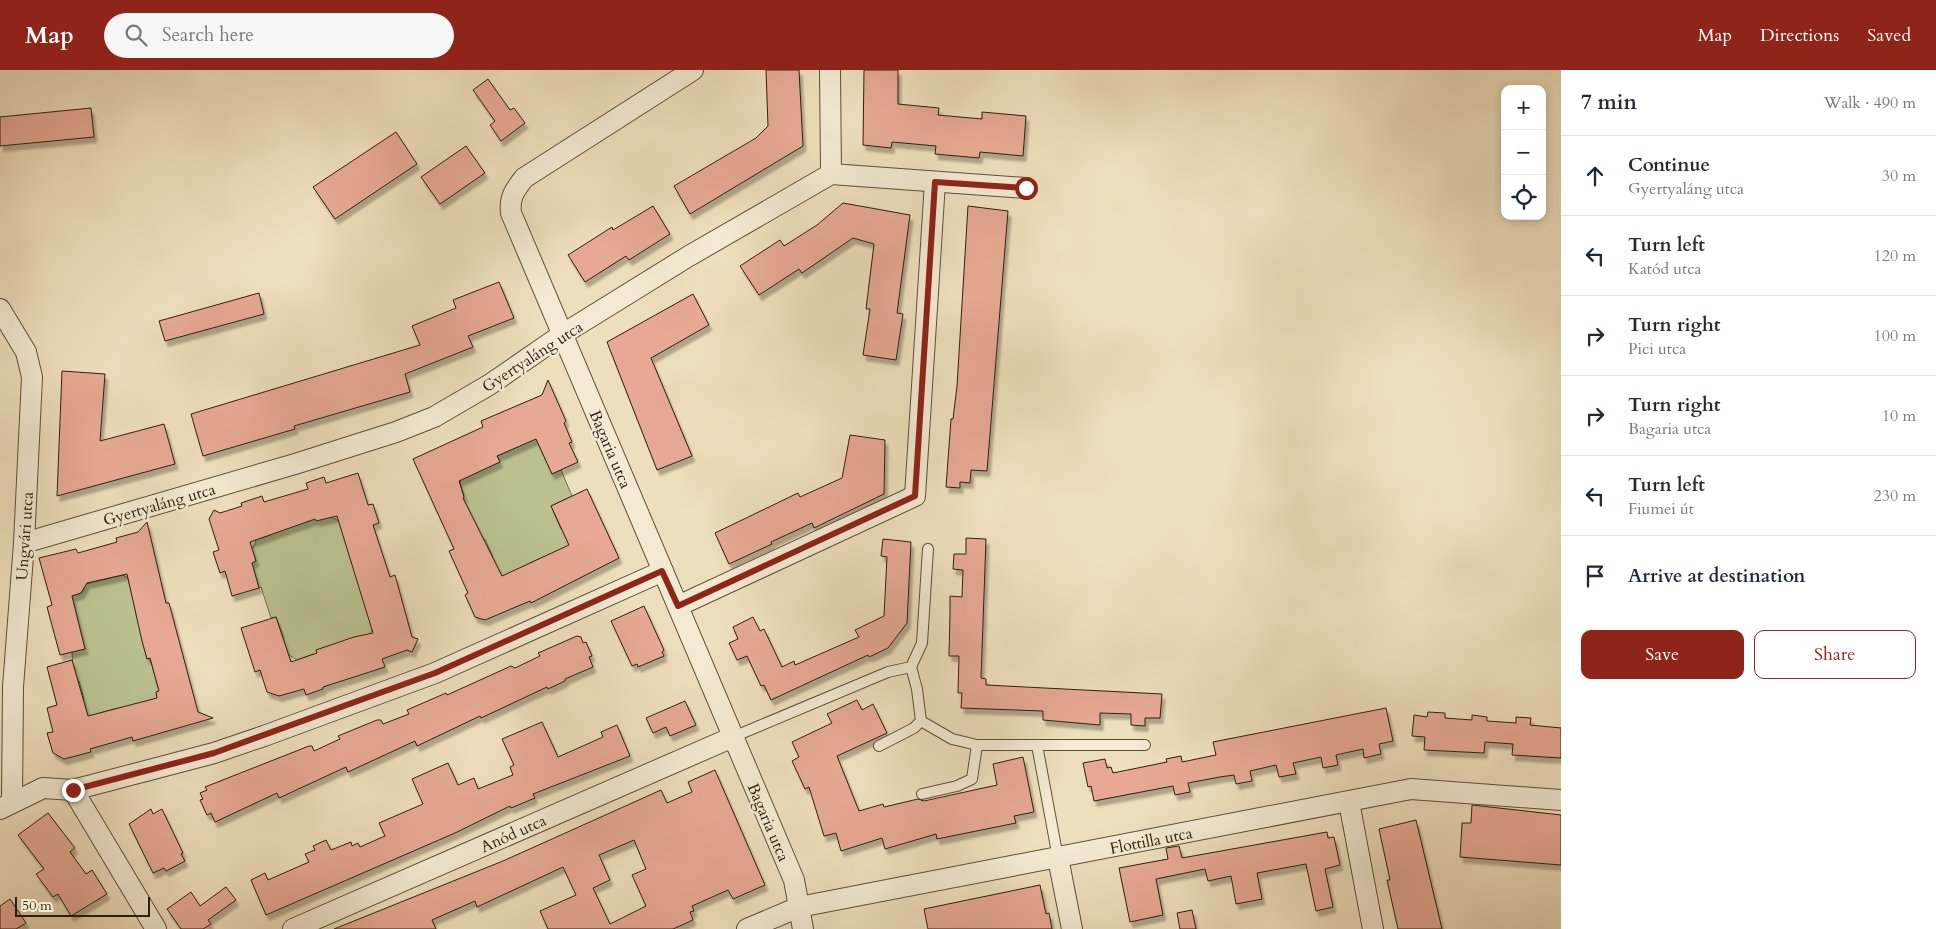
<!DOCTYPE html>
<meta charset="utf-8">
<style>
:root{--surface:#fff;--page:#f6f6f7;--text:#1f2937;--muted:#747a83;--line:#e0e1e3;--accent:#8f2418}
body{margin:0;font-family:Cardo,serif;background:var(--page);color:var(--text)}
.controls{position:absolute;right:15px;top:15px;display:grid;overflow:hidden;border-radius:10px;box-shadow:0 2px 8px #0003}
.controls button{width:45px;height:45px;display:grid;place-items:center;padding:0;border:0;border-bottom:1px solid var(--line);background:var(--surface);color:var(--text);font:25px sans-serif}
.scale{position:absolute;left:15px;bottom:12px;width:135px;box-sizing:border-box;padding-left:5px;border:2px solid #2c1f0e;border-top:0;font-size:14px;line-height:18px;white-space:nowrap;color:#2c1f0e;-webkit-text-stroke:4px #f4ead3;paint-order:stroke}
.stop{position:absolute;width:15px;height:15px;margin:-11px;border:4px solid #8f2418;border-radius:50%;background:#fff}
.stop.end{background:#8f2418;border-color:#fff;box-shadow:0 1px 5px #0008}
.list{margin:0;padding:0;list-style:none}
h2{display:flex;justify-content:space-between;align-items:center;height:65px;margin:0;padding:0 20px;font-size:21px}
h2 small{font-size:16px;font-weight:400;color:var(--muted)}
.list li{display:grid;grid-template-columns:32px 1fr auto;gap:15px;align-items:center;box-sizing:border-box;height:80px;padding:0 20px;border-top:1px solid var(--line)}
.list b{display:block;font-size:19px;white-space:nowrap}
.list p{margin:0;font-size:16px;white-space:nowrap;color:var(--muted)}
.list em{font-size:16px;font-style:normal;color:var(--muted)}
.actions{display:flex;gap:10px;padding:15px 20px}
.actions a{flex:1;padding:11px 0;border:1px solid var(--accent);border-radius:10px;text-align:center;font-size:18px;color:var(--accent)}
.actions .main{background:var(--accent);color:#fff}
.icon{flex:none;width:28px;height:28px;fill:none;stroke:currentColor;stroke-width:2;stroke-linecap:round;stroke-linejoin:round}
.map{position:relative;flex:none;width:1561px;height:859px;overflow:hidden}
header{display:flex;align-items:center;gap:30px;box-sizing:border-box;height:70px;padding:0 25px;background:var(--accent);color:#fff}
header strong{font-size:24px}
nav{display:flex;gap:28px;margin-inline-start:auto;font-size:18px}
.search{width:350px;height:45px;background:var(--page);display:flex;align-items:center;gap:12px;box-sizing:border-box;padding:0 18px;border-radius:28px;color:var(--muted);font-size:19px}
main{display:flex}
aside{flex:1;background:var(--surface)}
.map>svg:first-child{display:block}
.green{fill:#bac18f;stroke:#73704e}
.building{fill:#e7a993;stroke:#2c1f0e;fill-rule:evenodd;filter:url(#shadow)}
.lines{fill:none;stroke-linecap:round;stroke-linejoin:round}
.lane-casing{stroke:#5c4f3a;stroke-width:12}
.street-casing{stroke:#5c4f3a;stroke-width:22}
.lane{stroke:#f4ead3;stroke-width:10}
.street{stroke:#f4ead3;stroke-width:20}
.route{stroke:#8f2418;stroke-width:6}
.labels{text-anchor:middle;stroke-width:5;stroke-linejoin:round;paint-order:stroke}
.street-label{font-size:16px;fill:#2c1f0e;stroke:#f4ead3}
</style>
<header>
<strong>Map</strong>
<div class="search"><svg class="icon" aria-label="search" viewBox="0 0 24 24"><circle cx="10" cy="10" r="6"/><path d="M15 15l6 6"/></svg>Search here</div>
<nav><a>Map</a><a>Directions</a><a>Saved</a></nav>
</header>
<main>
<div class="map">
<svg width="1561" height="859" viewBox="0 0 1561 859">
<defs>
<filter id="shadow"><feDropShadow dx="3" dy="5.5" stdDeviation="1" flood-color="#0004"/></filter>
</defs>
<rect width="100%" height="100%" fill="#eedfbc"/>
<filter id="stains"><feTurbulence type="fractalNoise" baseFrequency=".004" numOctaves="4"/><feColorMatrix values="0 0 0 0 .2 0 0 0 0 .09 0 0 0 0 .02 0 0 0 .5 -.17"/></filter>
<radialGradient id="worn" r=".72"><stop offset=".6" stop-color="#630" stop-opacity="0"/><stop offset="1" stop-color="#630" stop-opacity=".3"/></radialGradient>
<g class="green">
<path d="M529 367 539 370 552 404 561 400 572 426 551 436 561 459 569 455 572 480C546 484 524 493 505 510L490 489 493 487 485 469 480 471 463 428 464 426 460 413 463 406 500 392 497 386 515 378Z"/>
<path d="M308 446 331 447 341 452 373 558 370 564 316 580 318 586 313 584 297 590 284 582 283 566 276 547 271 548 261 517 259 518 251 493 256 491 252 479 256 472 252 463 259 469 271 465 269 459 276 462 309 451Z"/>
<path d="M123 505 128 508 147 589 150 588 159 621 156 623 159 633 120 643 118 638 99 643 100 647 87 651 74 632 84 629 79 611 74 612 72 582 84 578 72 526 82 523 86 514Z"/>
</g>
<g class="building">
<path d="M766 0H799L803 76 690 144 674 116 756 68 768 56Z"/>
<path d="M864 0H898V34L939 38 938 45 982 49V42L1026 46 1023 86 980 82 979 88 935 84 936 76 892 72 891 78 863 75Z"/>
<path d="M488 9 510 40 514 38 525 53 501 71 490 55 495 51 473 20Z"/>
<path d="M91 38 94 67 0 76V47Z"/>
<path d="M396 62 417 94 335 149 313 117Z"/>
<path d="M466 76 485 103 440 134 421 107Z"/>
<path d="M843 133 910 145 897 243 903 244 896 290 863 285 870 239H866L874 174 853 168 802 203 799 199 759 225 740 196 780 170 784 176 817 155Z"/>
<path d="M653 136 670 164 629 190 626 186 585 212 568 185 612 157 613 160Z"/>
<path d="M968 136 1008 141 987 401 971 400 970 413 960 412V418L946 417 951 349H953L957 316Z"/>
<path d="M499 212 514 248 468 266 473 277 405 304 410 322 294 356 295 359 203 386 191 344 420 275 412 256 456 238 453 230Z"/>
<path d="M259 223 264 244 165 271 159 251Z"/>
<path d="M693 224 709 255 651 288 692 386 657 400 607 272Z"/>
<path d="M62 301 105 304 100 371 164 354 175 394 57 426Z"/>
<path d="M548 310 566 351 564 353 572 372 569 373 578 392 552 404 536 369 497 386 500 392 459 411 464 427 463 428 502 506 569 475 551 436 587 419 619 488 531 533 530 531 485 550 475 547 465 525 468 523 449 481 454 479 413 389 483 357 481 351 542 325Z"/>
<path d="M850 365 885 370 884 424 814 458 812 453 771 472 772 474 729 494 715 463 798 423 800 427 842 408Z"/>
<path d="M358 403 368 435 373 434 379 453 373 455 390 507 395 505 412 567 418 569 412 582 407 580 382 589 385 597 323 617V619L306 625 304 619 279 626 267 622 260 600 255 602 241 558 276 547 291 592 317 583 316 580 354 567 373 563 337 446 316 451 315 449 250 472 256 491 252 493 259 518 232 526 225 501 220 503 213 482 219 480 209 449 214 440 220 443 242 436 241 433 262 426 264 432 308 419 306 413 324 407 326 413Z"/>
<path d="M147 452 166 533H169L198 642 213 648 133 671 132 667 90 679 91 682 64 689 53 683 47 663 53 662 47 638 57 635 47 597 72 590 88 646 157 628 156 622 159 621 150 588 147 589 142 571 127 504 87 513 81 523 72 526 85 579 60 585 47 537 52 535 39 488 76 479 78 483 117 472 116 468 138 462Z"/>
<path d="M966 468 986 469 981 608 986 609V615L1162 624 1160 648H1145V656L1131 655V644L1100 643V655L1043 650V641L961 638 962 623H958L959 586H949L950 544V526L962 527 963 500 953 499 954 484H966Z"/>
<path d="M883 469 911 472 907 553 888 578 869 587 868 585 771 630 764 615 761 616 747 586 737 590 729 573 738 569 733 557 753 547 760 561 764 559 782 597 794 591 795 595 859 567 855 560 884 546 887 487 881 486Z"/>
<path d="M644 536 664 580 662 582 664 586 638 597 637 594 632 596 611 551Z"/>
<path d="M577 566 581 567 583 573 586 572 592 586 589 587 593 597 565 609V611L548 619 547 617 481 648 480 646 417 676 415 671 348 702 346 697 279 728 277 723 215 752 211 743 207 745 200 730 203 729 200 723 207 720 205 717 309 676H312L314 681 340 669 338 666 377 650H381L383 654 409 644 407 640 446 623 447 625 511 596 515 598 540 586 538 583Z"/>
<path d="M857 630 862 640 873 634 887 663 837 686 859 741 883 734 884 737 918 729 924 731 997 715 993 694 1023 687 1034 742 1014 746 1016 753 937 769 936 764 885 779 882 768 841 781 836 763 824 766 809 717 805 719 792 691 799 687 792 672 832 653 827 644Z"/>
<path d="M685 631 696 655 670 666 666 657 653 663 646 648Z"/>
<path d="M1386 638 1393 671 1379 674 1381 684 1364 688 1363 679 1336 685 1338 695 1323 698 1321 687 1293 693 1296 704 1279 707 1276 695 1250 701 1252 711 1236 714 1234 705 1220 707 1188 713 1190 722 1175 725 1173 716 1094 731 1091 716 1088 717 1083 693 1105 689 1107 698 1111 697 1113 703 1167 692 1166 689 1181 686 1182 692 1216 685 1213 672Z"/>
<path d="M1428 642 1445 643V648L1472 650V645L1487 647V651L1516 653V647L1531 648 1530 655 1561 658V688L1512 685 1513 674 1485 672 1484 683 1424 680 1425 667 1412 666 1414 645 1427 647Z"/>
<path d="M542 652 558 687 603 667 601 662 617 655 630 686 533 724 535 728 511 738 510 736 455 763 266 845 251 810 265 803 268 810 309 792 305 784 315 780 313 776 326 770 331 780 351 772 352 776 358 773 360 777 385 766 379 753 423 734 412 709 448 693 458 715 474 708 478 719 513 705 510 697 514 695 502 669Z"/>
<path d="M715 700 765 815 733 829 728 820 692 836 694 841 690 842 693 850 673 859H548L540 841 576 825 563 797 477 837 475 831 432 850 436 859H334L503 791 661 720 667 733 692 722 688 712ZM634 770 646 799 632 805 646 836 610 854 593 818 610 810 599 785Z"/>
<path d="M1472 735 1561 745V795L1460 787 1462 753H1471Z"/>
<path d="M151 739 153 744 162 739 183 783 181 784 185 791 166 801 164 798 153 803 129 754Z"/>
<path d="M48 743 75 778 70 782 86 804 92 800 107 824 71 846 58 824 53 827 36 804 44 799 18 765Z"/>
<path d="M1416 750 1442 859H1398L1387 810H1390L1379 759Z"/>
<path d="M1327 762 1328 768 1334 767 1340 795 1325 799 1333 837 1316 841 1306 794 1257 803 1262 829 1236 834 1231 806 1208 811 1205 799 1156 809 1163 845 1130 852 1119 798 1168 789 1166 778 1179 776 1182 788Z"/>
<path d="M1040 815 1046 844 1049 843 1052 859H928L924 839Z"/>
<path d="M226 817 236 830 208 850 211 854 203 859H181L167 839 191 822 200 836Z"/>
<path d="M10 829 26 853 16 859H0V836Z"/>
<path d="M1192 840 1196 859H1180L1177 843Z"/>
</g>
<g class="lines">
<g class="lane-casing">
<g id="lane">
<path d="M921 651 952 669 977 675H1145"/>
<path d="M733 667 888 602 911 597 922 573 928 479"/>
<path d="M1037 675 1058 788"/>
<path d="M879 676 914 658 921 651 917 619 911 597"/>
<path d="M922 724 957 716 972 709 977 675"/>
</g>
</g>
<g class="street-casing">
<g id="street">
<path d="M693 0 524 108C515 120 509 127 511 143L794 810 803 859"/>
<path d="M830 0 831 104"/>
<path d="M0 239 26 282 32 307 24 473 13 617 12 732"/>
<path d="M24 473 295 394 396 362 434 347 489 315 563 264 689 186 831 104 1026 118"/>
<path d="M678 536 915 426 935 112"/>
<path d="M73 720 156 859"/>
<path d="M1349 732 1373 859"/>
<path d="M0 739 43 718 73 720 214 683 264 666 435 603 663 501"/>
<path d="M1058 788 1072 859"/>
<path d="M293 859 733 667"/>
<path d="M747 859 799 837 1411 719 1561 730"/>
</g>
</g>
<use href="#lane" class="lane"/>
<use href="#street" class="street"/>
</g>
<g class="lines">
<path class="route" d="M73 720 214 683 435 603 662 501 678 536 915 426 935 112 1026 118"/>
</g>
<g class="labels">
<g class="street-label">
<text transform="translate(532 286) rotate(-33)" y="6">Gyertyaláng utca</text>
<text transform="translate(611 379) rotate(67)" y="6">Bagaria utca</text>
<text transform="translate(159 434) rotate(-16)" y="6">Gyertyaláng utca</text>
<text transform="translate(24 466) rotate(-86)" y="6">Ungvári utca</text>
<text transform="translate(769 752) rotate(67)" y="6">Bagaria utca</text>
<text transform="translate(513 763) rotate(-24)" y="6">Anód utca</text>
<text transform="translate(1151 770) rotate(-11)" y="6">Flottilla utca</text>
</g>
</g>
<rect width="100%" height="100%" filter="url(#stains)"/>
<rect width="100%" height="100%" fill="url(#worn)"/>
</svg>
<div class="controls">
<button>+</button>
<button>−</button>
<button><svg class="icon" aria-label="locate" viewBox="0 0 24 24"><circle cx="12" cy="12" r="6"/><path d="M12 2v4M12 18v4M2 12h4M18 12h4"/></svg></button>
</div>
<div class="scale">50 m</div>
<div class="stop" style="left:1026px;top:118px"></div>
<div class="stop end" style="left:73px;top:720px"></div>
</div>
<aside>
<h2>7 min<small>Walk · 490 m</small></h2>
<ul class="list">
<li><svg class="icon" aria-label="ahead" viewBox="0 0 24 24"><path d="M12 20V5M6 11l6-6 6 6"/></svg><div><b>Continue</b><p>Gyertyaláng utca</p></div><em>30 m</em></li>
<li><svg class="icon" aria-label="left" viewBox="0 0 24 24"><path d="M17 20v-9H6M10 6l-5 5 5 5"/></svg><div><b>Turn left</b><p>Katód utca</p></div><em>120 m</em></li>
<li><svg class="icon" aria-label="right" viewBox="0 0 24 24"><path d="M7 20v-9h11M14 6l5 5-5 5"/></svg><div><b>Turn right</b><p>Pici utca</p></div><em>100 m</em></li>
<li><svg class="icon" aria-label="right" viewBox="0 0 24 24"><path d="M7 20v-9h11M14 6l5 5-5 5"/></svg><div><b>Turn right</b><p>Bagaria utca</p></div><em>10 m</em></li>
<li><svg class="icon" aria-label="left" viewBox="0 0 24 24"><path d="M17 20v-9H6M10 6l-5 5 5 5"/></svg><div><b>Turn left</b><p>Fiumei út</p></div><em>230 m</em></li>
<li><svg class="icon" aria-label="arrive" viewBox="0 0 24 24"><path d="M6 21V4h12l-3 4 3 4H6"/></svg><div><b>Arrive at destination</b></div></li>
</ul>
<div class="actions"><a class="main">Save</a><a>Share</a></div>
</aside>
</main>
